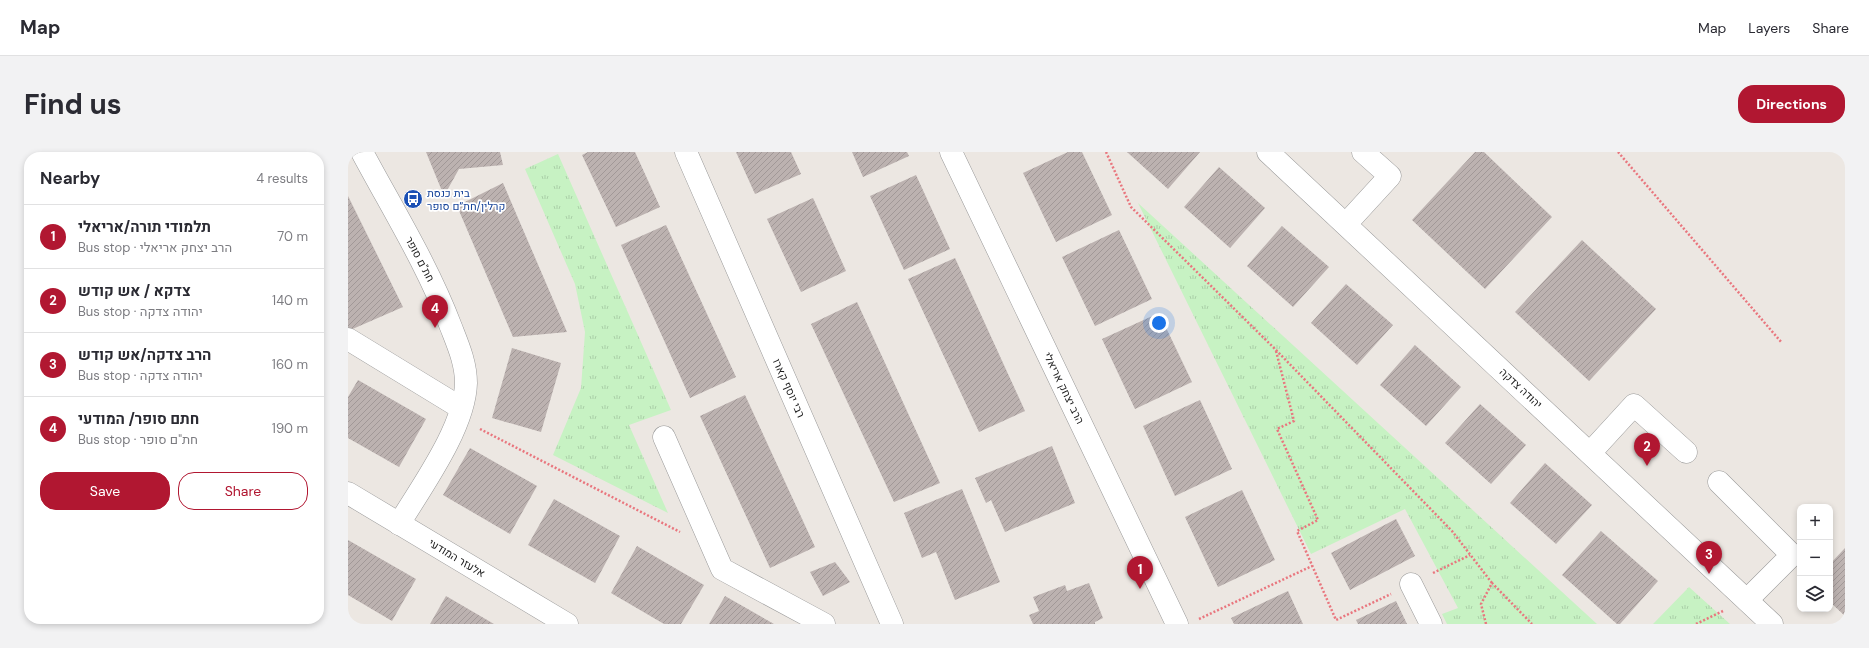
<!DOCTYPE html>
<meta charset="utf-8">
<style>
:root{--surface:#fff;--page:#f2f2f3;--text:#2b2b33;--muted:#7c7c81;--line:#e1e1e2;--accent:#b11731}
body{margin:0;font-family:"DM Sans",Heebo,sans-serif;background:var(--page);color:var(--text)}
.controls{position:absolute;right:12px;bottom:12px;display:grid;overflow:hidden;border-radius:8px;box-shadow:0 2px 6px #0003}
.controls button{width:36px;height:36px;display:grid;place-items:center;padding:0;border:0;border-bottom:1px solid var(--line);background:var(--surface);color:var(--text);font:20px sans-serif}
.you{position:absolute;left:811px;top:171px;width:14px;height:14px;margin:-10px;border:3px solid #fff;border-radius:50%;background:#1a73e8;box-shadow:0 0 0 6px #1a73e833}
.badge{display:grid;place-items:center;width:26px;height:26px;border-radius:50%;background:var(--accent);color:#fff;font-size:13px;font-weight:700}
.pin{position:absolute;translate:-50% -33px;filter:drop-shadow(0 1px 2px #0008)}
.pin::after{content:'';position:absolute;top:21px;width:14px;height:12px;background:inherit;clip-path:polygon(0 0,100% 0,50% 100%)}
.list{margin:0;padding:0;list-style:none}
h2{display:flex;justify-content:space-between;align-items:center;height:52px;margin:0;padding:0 16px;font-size:17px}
h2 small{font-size:13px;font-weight:400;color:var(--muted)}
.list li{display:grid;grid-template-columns:26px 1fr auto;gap:12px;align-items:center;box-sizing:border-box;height:64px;padding:0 16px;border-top:1px solid var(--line)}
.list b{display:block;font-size:15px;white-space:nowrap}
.list p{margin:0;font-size:13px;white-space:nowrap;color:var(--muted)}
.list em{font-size:13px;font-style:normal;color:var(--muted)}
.actions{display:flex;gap:8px;padding:12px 16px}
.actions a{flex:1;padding:9px 0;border:1px solid var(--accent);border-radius:16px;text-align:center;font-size:14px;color:var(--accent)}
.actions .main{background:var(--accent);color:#fff}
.icon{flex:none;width:22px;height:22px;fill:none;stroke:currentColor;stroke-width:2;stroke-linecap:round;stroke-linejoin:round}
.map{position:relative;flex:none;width:1497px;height:472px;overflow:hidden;border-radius:16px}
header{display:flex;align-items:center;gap:24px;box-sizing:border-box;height:56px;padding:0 20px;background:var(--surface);border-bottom:1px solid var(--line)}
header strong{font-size:19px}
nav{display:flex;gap:22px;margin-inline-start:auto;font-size:14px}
.intro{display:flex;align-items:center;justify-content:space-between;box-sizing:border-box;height:96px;padding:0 24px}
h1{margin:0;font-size:28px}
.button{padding:10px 18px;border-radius:16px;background:var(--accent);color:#fff;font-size:14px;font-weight:700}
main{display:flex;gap:24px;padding:0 24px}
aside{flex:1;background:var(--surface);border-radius:16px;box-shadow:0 2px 6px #0003}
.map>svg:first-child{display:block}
.park{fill:url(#park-tufts)}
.building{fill:url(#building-hatch)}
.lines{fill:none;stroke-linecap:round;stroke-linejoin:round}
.minor-casing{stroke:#999;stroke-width:23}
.path{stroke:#e9767e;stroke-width:2.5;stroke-dasharray:2 2;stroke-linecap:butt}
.minor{stroke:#fff;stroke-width:22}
.labels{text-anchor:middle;stroke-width:3.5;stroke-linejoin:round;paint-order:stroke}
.transit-label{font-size:11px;fill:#164399;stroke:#fff;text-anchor:start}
.street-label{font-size:11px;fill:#1c1c1c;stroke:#fff}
</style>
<header>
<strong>Map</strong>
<nav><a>Map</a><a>Layers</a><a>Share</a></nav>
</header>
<div class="intro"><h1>Find us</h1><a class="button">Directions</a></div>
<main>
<aside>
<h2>Nearby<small>4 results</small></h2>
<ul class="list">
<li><span class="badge">1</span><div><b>תלמודי תורה/אריאלי</b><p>Bus stop · הרב יצחק אריאלי</p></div><em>70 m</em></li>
<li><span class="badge">2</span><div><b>צדקא / אש קודש</b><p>Bus stop · יהודה צדקה</p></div><em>140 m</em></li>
<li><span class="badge">3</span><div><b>הרב צדקה/אש קודש</b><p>Bus stop · יהודה צדקה</p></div><em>160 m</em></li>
<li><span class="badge">4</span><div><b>חתם סופר/ המודעי</b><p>Bus stop · חת&quot;ם סופר</p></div><em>190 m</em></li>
</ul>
<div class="actions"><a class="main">Save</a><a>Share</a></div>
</aside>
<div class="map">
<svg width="1497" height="472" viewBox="0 0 1497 472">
<defs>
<pattern id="park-tufts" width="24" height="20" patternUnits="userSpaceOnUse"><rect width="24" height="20" fill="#c7f2c3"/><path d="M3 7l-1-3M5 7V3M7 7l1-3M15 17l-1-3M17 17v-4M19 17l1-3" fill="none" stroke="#aacfa7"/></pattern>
<pattern id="building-hatch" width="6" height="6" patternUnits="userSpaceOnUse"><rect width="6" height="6" fill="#bcb2b0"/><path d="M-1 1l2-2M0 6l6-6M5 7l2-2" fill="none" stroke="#a19897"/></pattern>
</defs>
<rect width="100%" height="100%" fill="#ece7e2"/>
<g class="park">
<path d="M210 2 323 258 281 273 320 361 205 303 233 236 237 180 227 132 177 17Z"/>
<path d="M790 51 1249 472H1099L1094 462 1110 456 1057 357 963 402Z"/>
<path d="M1341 435 1382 472H1305Z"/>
</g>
<g class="building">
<path d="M78 0H152L155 13 111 17 96 44Z"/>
<path d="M240 0H287L312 55 268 75 234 3Z"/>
<path d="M388 0H443L453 22 407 42Z"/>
<path d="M504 0H559L561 4 515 25Z"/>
<path d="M720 0H734L764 63 708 90 675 21Z"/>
<path d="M779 0H852L820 37Z"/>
<path d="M1127 0H1136L1204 65 1137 137 1064 68Z"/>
<path d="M871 15 917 56 882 96 836 55Z"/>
<path d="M568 23 602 97 556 118 522 44Z"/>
<path d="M155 31 219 180 165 185 109 54Z"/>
<path d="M0 44 55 155 0 179Z"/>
<path d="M465 46 498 119 453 140 419 67Z"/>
<path d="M318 73 388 225 342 246 273 93Z"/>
<path d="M934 74 981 115 945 155 899 114Z"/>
<path d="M771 78 804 147 747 174 714 105Z"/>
<path d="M1234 88 1308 157 1241 229 1167 160Z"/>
<path d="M607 106 677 259 631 280 560 127Z"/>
<path d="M998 132 1045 173 1009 213 963 171Z"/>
<path d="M509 150 592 331 546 350 463 172Z"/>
<path d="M811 161 844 230 787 257 754 187Z"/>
<path d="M1067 193 1113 235 1078 274 1032 233Z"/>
<path d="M164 196 213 211 193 280 144 266Z"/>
<path d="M10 228 78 267 51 315 0 286V245Z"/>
<path d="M397 243 467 395 422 416 352 264Z"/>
<path d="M852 248 884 317 827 344 795 274Z"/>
<path d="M1132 252 1178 293 1143 332 1097 291Z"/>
<path d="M704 294 727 351 657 380 643 348 638 351 627 326Z"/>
<path d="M122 296 189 334 162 382 95 343Z"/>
<path d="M1197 311 1244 353 1208 392 1162 351Z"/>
<path d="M614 337 652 430 607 448 588 400 574 406 556 361Z"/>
<path d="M894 338 927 408 870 435 837 365Z"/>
<path d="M206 347 272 384 247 431 180 393Z"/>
<path d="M1048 367 1067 404 1002 438 983 401Z"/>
<path d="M1253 379 1310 429 1272 472H1269L1214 423Z"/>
<path d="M0 388 68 427 44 469 0 443Z"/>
<path d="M289 394 356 433 333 472H316L263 441Z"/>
<path d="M1497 396V464L1482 450V412Z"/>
<path d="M487 410 502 430 475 444 462 420Z"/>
<path d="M741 431 755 466 747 470V472H685L681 463 691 459 685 445 717 433 719 439Z"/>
<path d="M940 439 955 472H886L883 466Z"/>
<path d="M98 444 146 472H82Z"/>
<path d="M377 444 426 472H361Z"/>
<path d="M1048 449 1059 472H1010L1008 468Z"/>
</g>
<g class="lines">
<g class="minor-casing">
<g id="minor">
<path d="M14 0C45 58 80 114 103 175 110 193 118 211 118 231 117 275 74 334 51 372"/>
<path d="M338 0 544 472"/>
<path d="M603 0 829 472"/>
<path d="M920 0 1424 472"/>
<path d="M998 72 1042 24 1015 0"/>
<path d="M0 187 113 256"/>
<path d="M316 285 374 417 476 472"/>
<path d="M1242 301 1286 253 1338 300"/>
<path d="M1371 330 1444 403 1399 448"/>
<path d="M0 341 219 472"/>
<path d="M1063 432 1083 472"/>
</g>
</g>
<g class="path">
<path d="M758 0 783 55 927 197 1104 379 1144 431"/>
<path d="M1270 0 1434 191"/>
<path d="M928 199 946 269 929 277 970 368 949 379 988 468 1043 442"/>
<path d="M132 277 332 380"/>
<path d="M1085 421 1122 403"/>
<path d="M851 467 964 414"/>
<path d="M1138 472 1133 452 1144 431 1184 472"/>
<path d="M1348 472 1375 459"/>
</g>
<use href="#minor" class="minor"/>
</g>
<defs>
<g id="bus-disc" transform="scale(1)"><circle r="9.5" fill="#1a4fb4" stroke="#fff"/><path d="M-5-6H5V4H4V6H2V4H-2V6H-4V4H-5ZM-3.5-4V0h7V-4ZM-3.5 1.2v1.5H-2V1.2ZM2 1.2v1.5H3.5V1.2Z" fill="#fff"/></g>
</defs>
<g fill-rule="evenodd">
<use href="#bus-disc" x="65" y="47"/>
</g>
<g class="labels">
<g class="transit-label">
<text x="79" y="45">בית כנסת<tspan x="79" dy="13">קרלין/חת״ם סופר</tspan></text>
</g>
<g class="street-label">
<text transform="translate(72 107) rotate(62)" y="4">חת"ם סופר</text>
<text transform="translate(441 236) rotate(66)" y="4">רבי יוסף קארו</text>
<text transform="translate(716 236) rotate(64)" y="4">הרב יצחק אריאלי</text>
<text transform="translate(1173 236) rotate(43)" y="4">יהודה צדקה</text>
<text transform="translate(109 406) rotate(31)" y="4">אלעזר המודעי</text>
</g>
</g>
</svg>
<div class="controls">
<button>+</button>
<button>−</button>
<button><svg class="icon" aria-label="layers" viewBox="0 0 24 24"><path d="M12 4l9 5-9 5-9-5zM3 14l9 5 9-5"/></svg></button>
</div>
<div class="you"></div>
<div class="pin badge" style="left:792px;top:437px">1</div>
<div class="pin badge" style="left:1299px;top:314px">2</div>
<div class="pin badge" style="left:1361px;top:422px">3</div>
<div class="pin badge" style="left:87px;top:176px">4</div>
</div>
</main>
